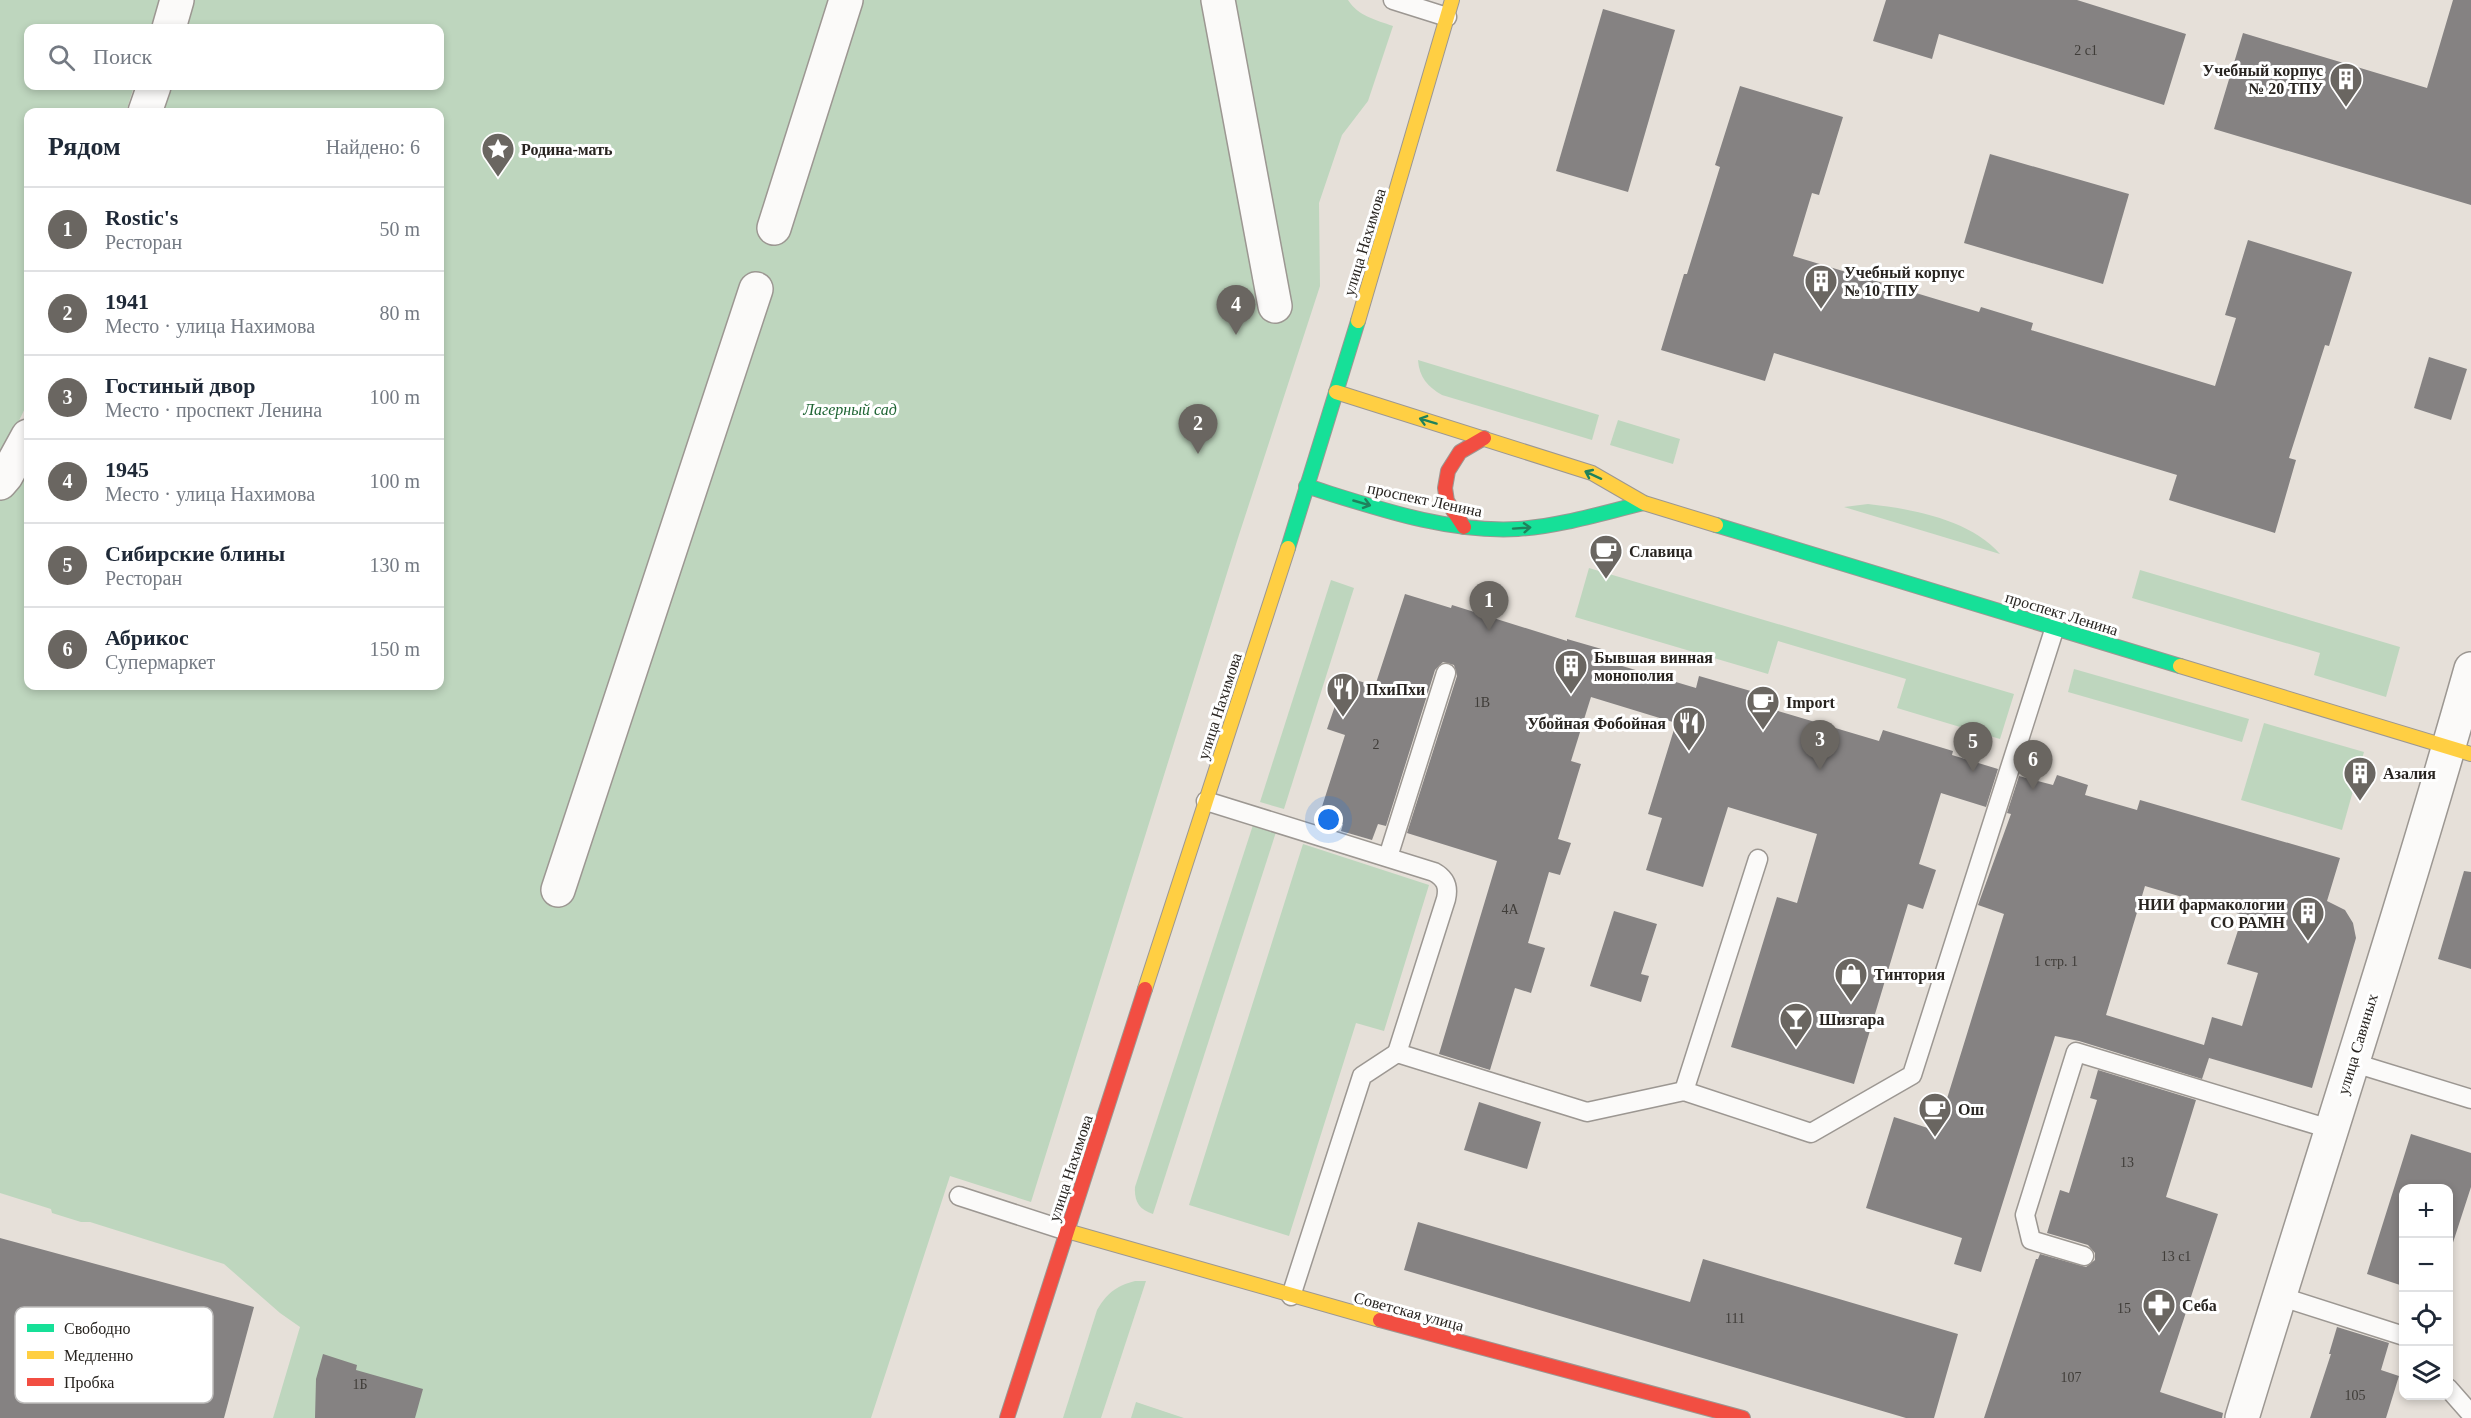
<!DOCTYPE html>
<html lang="ru">
<meta charset="utf-8">
<style>
:root{--surface:#fff;--page:#f2f2f3;--text:#1f2937;--muted:#747a83;--line:#e0e1e3;--accent:#6a6661}
body{margin:0;font-family:Georgia,serif;background:var(--page);color:var(--text)}
.controls{position:absolute;right:18px;bottom:18px;display:grid;overflow:hidden;border-radius:12px;box-shadow:0 3px 9px #0003}
.controls button{width:54px;height:54px;display:grid;place-items:center;padding:0;border:0;border-bottom:2px solid var(--line);background:var(--surface);color:var(--text);font:30px sans-serif}
.you{position:absolute;left:1329px;top:820px;width:21px;height:21px;margin:-15px;border:4px solid #fff;border-radius:50%;background:#1a73e8;box-shadow:0 0 0 9px #1a73e833}
.badge{display:grid;place-items:center;width:39px;height:39px;border-radius:50%;background:var(--accent);color:#fff;font-size:20px;font-weight:700}
.pin{position:absolute;translate:-50% -50px;filter:drop-shadow(0 2px 3px #0008)}
.pin::after{content:'';position:absolute;top:32px;width:21px;height:18px;background:inherit;clip-path:polygon(0 0,100% 0,50% 100%)}
.list{margin:0;padding:0;list-style:none}
h2{display:flex;justify-content:space-between;align-items:center;height:78px;margin:0;padding:0 24px;font-size:26px}
h2 small{font-size:20px;font-weight:400;color:var(--muted)}
.list li{display:grid;grid-template-columns:39px 1fr auto;gap:18px;align-items:center;box-sizing:border-box;height:84px;padding:0 24px;border-top:2px solid var(--line)}
.list b{display:block;font-size:22px;white-space:nowrap}
.list p{margin:0;font-size:20px;white-space:nowrap;color:var(--muted)}
.list em{font-size:20px;font-style:normal;color:var(--muted)}
.icon{flex:none;width:33px;height:33px;fill:none;stroke:currentColor;stroke-width:2;stroke-linecap:round;stroke-linejoin:round}
.map{position:relative;flex:none;width:2471px;height:1418px;overflow:hidden}
.search{position:absolute;background:var(--surface);box-shadow:0 3px 9px #0003;left:24px;top:24px;width:420px;height:66px;display:flex;align-items:center;gap:15px;box-sizing:border-box;padding:0 21px;border-radius:12px;color:var(--muted);font-size:22px}
.panel{position:absolute;background:var(--surface);box-shadow:0 3px 9px #0003;left:24px;top:108px;width:420px;height:582px;border-radius:12px}
.map>svg:first-child{display:block}
.green{fill:#bed6be}
.building{fill:#858282;fill-rule:evenodd}
.lines{fill:none;stroke-linecap:round;stroke-linejoin:round}
.lane-casing{stroke:#9c9792;stroke-width:21}
.street-casing{stroke:#9c9792;stroke-width:36}
.fast-casing{stroke:#9c9792;stroke-width:16}
.slow-casing{stroke:#9c9792;stroke-width:16}
.jam-casing{stroke:#9c9792;stroke-width:16}
.lane{stroke:#fbfaf9;stroke-width:18}
.street{stroke:#fbfaf9;stroke-width:33}
.fast{stroke:#16e098;stroke-width:14}
.slow{stroke:#ffcf43;stroke-width:14}
.jam{stroke:#f24e42;stroke-width:14}
.oneway{stroke:#1f825c}
.labels{text-anchor:middle;stroke-width:6;stroke-linejoin:round;paint-order:stroke}
.number-label{font-size:14px;fill:#3f3c38}
.poi-label{font-size:16px;font-weight:bold;fill:#282420;stroke:#fff;text-anchor:start}
.street-label{font-size:16px;fill:#282420;stroke:#fff}
.park-label{font-size:16px;font-style:italic;fill:#1f6534;stroke:#fff}
.key{fill:#fff;stroke:#bebdbc;stroke-width:1.5}
.key-label{font-size:16px;fill:#282420}
</style>
<div class="map">
<svg width="2471" height="1418" viewBox="0 0 2471 1418">
<rect width="100%" height="100%" fill="#e6e0d9"/>
<g class="green">
<path d="M0 0H160L152 28H28V86H134L126 112H28V402L5 450 0 456Z"/>
<path d="M193 0H1348C1358 16 1376 20 1393 26L1368 101 1342 135 1319 203 1320 286 1237 541 1031 1202 950 1176 871 1418H273L300 1327 280 1313 224 1264 90 1222H81L52 1213 51 1209 0 1193V498L28 464V686H440V112H158L166 86H440V28H184Z"/>
<path d="M1418 360 1599 415 1592 440 1442 395C1428 387 1419 377 1418 360Z"/>
<path d="M1618 420 1680 439 1673 464 1610 445Z"/>
<path d="M1868 504C1912 509 1969 519 2000 554L1844 507Z"/>
<path d="M1589 568 2014 694 2000 739 1897 708 1906 679 1778 641 1768 674 1575 617Z"/>
<path d="M2140 570 2400 647 2386 697 2314 675 2320 653 2132 598Z"/>
<path d="M1331 580 1354 588 1284 809 1260 802Z"/>
<path d="M2074 669 2249 719 2242 742 2068 692Z"/>
<path d="M2264 723 2364 752 2342 830 2241 800Z"/>
<path d="M1253 825 1276 832 1153 1214C1139 1210 1134 1201 1135 1187Z"/>
<path d="M1303 844 1429 885 1384 1031 1356 1023 1289 1236 1189 1205Z"/>
<path d="M1135 1281H1146L1101 1418H1063L1097 1310C1107 1293 1116 1286 1135 1281Z"/>
<path d="M1136 1402 1184 1418H1131Z"/>
</g>
<g class="building">
<path d="M1886 0H2077L2186 34 2164 105 1939 34 1932 59 1873 41Z"/>
<path d="M2453 0H2471V205L2214 129 2243 33 2427 88Z"/>
<path d="M1603 9 1675 30 1628 192 1556 171Z"/>
<path d="M1740 86 1843 117 1819 195 1812 193 1793 256 1979 312 1981 307 2033 323 2031 330 2215 386 2236 318 2225 315 2248 240 2352 272 2329 346 2325 345 2289 458 2296 460 2275 533 2169 500 2177 475 1774 353 1765 381 1661 350 1684 274H1687L1720 167 1715 165Z"/>
<path d="M1990 154 2129 194 2103 284 1964 243Z"/>
<path d="M2429 357 2467 369 2451 420 2414 408Z"/>
<path d="M1405 594 1451 608 1452 605 1567 641V639L1605 650 1602 660 1696 688 1699 676 1768 696 1765 707 1879 741 1883 730 1953 751 1952 755 1998 769 1986 807 1941 793 1919 864 1936 870 1923 909 1908 904 1854 1084 1731 1047 1777 897 1797 903 1817 834 1728 807 1703 887 1646 870 1662 818 1648 814 1676 723 1591 697 1571 761 1581 764 1558 839 1571 843 1560 875 1549 872 1528 943 1545 948 1531 993 1515 988 1490 1070 1439 1054 1497 861 1407 833 1457 676 1454 665 1443 662 1435 670 1386 826 1378 824 1372 840 1341 831 1343 824 1319 816 1345 735 1327 729 1337 700 1348 704 1356 680 1375 686Z"/>
<path d="M2057 775 2088 785 2085 795 2137 810 2140 800 2340 858 2327 901 2345 910 2353 923 2356 938 2312 1088 2209 1058 2202 1079 2079 1041 2055 1036 1981 1272 1954 1264 1962 1238 1866 1208 1894 1117 1937 1131 2004 914 1978 905 2011 814 2007 813 2019 776 2053 785ZM2145 886 2243 915 2227 964 2258 973 2242 1026 2212 1017 2204 1045 2106 1015Z"/>
<path d="M2464 871 2471 872V969L2438 959Z"/>
<path d="M1614 911 1657 924 1641 974 1649 976 1641 1002 1590 986Z"/>
<path d="M2098 1070 2196 1100 2166 1197 2218 1214 2160 1392 2223 1413 2222 1418H1984L2036 1259H2038L2040 1254 2086 1267 2095 1260V1253L2088 1245 2047 1233 2060 1190 2069 1193 2097 1100 2090 1098Z"/>
<path d="M1479 1102 1541 1122 1527 1169 1464 1150Z"/>
<path d="M2411 1134 2471 1153V1187L2448 1258V1188H2403V1286L2367 1274Z"/>
<path d="M1418 1222 1690 1302 1703 1259 1958 1334 1934 1418H1906L1404 1270Z"/>
<path d="M0 1238 254 1307 224 1418H0Z"/>
<path d="M2337 1327 2389 1343 2381 1370 2399 1376 2386 1418H2310L2331 1354H2329Z"/>
<path d="M323 1354 357 1365 356 1370 423 1389 415 1418H315L316 1379Z"/>
</g>
<g class="lines">
<g class="lane-casing">
<g id="lane">
<path d="M1393 0 1447 17"/>
<path d="M1206 801 1434 872C1445 878 1449 886 1446 899L1397 1053"/>
<path d="M1388 857 1446 673"/>
<path d="M2351 1062 2471 1099"/>
<path d="M1684 1091 1758 859"/>
<path d="M959 1196 1067 1231"/>
<path d="M2084 1256 2031 1240 2025 1215 2076 1052 2330 1129"/>
<path d="M1291 1296 1362 1076 1397 1053 1587 1112 1684 1091 1811 1133 1912 1075 2055 627"/>
<path d="M2279 1296 2404 1336"/>
<path d="M2448 1388 2471 1414"/>
</g>
</g>
<g class="street-casing">
<g id="street">
<path d="M1218 0 1275 306"/>
<path d="M169 28 177 0"/>
<path d="M145 112 154 86"/>
<path d="M774 228 846 0"/>
<path d="M0 483 6 476 28 436"/>
<path d="M558 890 756 289"/>
<path d="M2242 1418C2318 1168 2400 920 2471 669"/>
</g>
</g>
<g class="fast-casing">
<g id="fast">
<path d="M1306 486C1374 507 1445 533 1518 529 1561 526 1602 513 1644 503"/>
<path d="M1716 525 2180 666"/>
<path d="M1288 548 1358 321"/>
</g>
</g>
<g class="slow-casing">
<g id="slow">
<path d="M1358 321 1452 0"/>
<path d="M1336 392 1592 473 1644 503 1716 525"/>
<path d="M2180 666 2471 754"/>
<path d="M1145 989 1288 548"/>
<path d="M1067 1231 1380 1320"/>
</g>
</g>
<g class="jam-casing">
<g id="jam">
<path d="M1464 527 1447 501 1445 488 1448 471 1460 452 1484 438"/>
<path d="M1380 1320 1743 1418"/>
<path d="M1007 1418 1145 989"/>
</g>
</g>
<use href="#lane" class="lane"/>
<use href="#street" class="street"/>
<use href="#fast" class="fast"/>
<use href="#slow" class="slow"/>
<use href="#jam" class="jam"/>
</g>
<defs><path id="oneway-shaft" d="M-6 0H5M1.5-3L5.5 0L1.5 3" fill="none" stroke-width="1.6" stroke-linecap="round" stroke-linejoin="round" transform="scale(1.5)"/></defs>
<g class="oneway">
<use href="#oneway-shaft" transform="translate(1428 421) rotate(-163)"/>
<use href="#oneway-shaft" transform="translate(1593 475) rotate(-155)"/>
<use href="#oneway-shaft" transform="translate(1362 503) rotate(16)"/>
<use href="#oneway-shaft" transform="translate(1522 528) rotate(-4)"/>
</g>
<defs>
<g id="building-pin" transform="scale(1.725)"><path d="M0 17L-7.5 6A9.5 9.5 0 1 1 7.5 6Z" fill="#6a6661" stroke="#fff"/><path d="M-4-6H4V6H1V3H-1V6H-4ZM-2.5-4.3h1.7v1.8h-1.7ZM.8-4.3h1.7v1.8H.8ZM-2.5-1h1.7V.8h-1.7ZM.8-1h1.7V.8H.8Z" fill="#fff"/></g>
<g id="sight-pin" transform="scale(1.725)"><path d="M0 17L-7.5 6A9.5 9.5 0 1 1 7.5 6Z" fill="#6a6661" stroke="#fff"/><path d="M0-6L1.8-2.2L6-1.7L2.9 1.2L3.7 5.4L0 3.3L-3.7 5.4L-2.9 1.2L-6-1.7L-1.8-2.2Z" fill="#fff"/></g>
<g id="cafe-pin" transform="scale(1.725)"><path d="M0 17L-7.5 6A9.5 9.5 0 1 1 7.5 6Z" fill="#6a6661" stroke="#fff"/><path d="M-5.5-4.5H6V0H3Q3 3.5 0 3.5H-2.5Q-5.5 3.5-5.5 0ZM3-3.2v2h1.7v-2ZM-6 4.5H4V6H-6Z" fill="#fff"/></g>
<g id="restaurant-pin" transform="scale(1.725)"><path d="M0 17L-7.5 6A9.5 9.5 0 1 1 7.5 6Z" fill="#6a6661" stroke="#fff"/><path d="M-5-6h1v4h1v-4h1v4h1v-4h1v5L-1.5 .5V6h-2V.5L-5-1ZM5-6V6H3V1.5H1.5Q1.5-4 5-6Z" fill="#fff"/></g>
<g id="shop-pin" transform="scale(1.725)"><path d="M0 17L-7.5 6A9.5 9.5 0 1 1 7.5 6Z" fill="#6a6661" stroke="#fff"/><path d="M-5-2.5h2.3a2.7 3.5 0 0 1 5.4 0H5L5.5 6h-11ZM-1.5-2.5h3a1.5 2.3 0 0 0-3 0Z" fill="#fff"/></g>
<g id="bar-pin" transform="scale(1.725)"><path d="M0 17L-7.5 6A9.5 9.5 0 1 1 7.5 6Z" fill="#6a6661" stroke="#fff"/><path d="M-6-5H6L.8 .8V4.5H3.5V6h-7V4.5H-.8V.8Z" fill="#fff"/></g>
<g id="pharmacy-pin" transform="scale(1.725)"><path d="M0 17L-7.5 6A9.5 9.5 0 1 1 7.5 6Z" fill="#6a6661" stroke="#fff"/><path d="M-2-6h4v4h4v4h-4v4h-4v-4h-4v-4h4Z" fill="#fff"/></g>
</defs>
<g fill-rule="evenodd">
<use href="#building-pin" x="2346" y="79"/>
<use href="#sight-pin" x="498" y="149"/>
<use href="#building-pin" x="1821" y="281"/>
<use href="#cafe-pin" x="1606" y="551"/>
<use href="#building-pin" x="1571" y="666"/>
<use href="#restaurant-pin" x="1343" y="689"/>
<use href="#cafe-pin" x="1763" y="702"/>
<use href="#restaurant-pin" x="1689" y="723"/>
<use href="#building-pin" x="2360" y="773"/>
<use href="#building-pin" x="2308" y="913"/>
<use href="#shop-pin" x="1851" y="974"/>
<use href="#bar-pin" x="1796" y="1019"/>
<use href="#cafe-pin" x="1935" y="1109"/>
<use href="#pharmacy-pin" x="2159" y="1305"/>
</g>
<g class="labels">
<g class="number-label">
<text x="2086" y="55">2 с1</text>
<text x="1482" y="707">1В</text>
<text x="1376" y="749">2</text>
<text x="1510" y="914">4А</text>
<text x="2056" y="966">1 стр. 1</text>
<text x="2127" y="1167">13</text>
<text x="2176" y="1261">13 с1</text>
<text x="2124" y="1313">15</text>
<text x="1735" y="1323">111</text>
<text x="2071" y="1382">107</text>
<text x="360" y="1389">1Б</text>
<text x="2355" y="1400">105</text>
</g>
<g class="poi-label">
<text x="2323" y="76" text-anchor="end">Учебный корпус<tspan x="2323" dy="18">№ 20 ТПУ</tspan></text>
<text x="521" y="155">Родина-мать</text>
<text x="1844" y="278">Учебный корпус<tspan x="1844" dy="18">№ 10 ТПУ</tspan></text>
<text x="1629" y="557">Славица</text>
<text x="1594" y="663">Бывшая винная<tspan x="1594" dy="18">монополия</tspan></text>
<text x="1366" y="695">ПхиПхи</text>
<text x="1786" y="708">Import</text>
<text x="1666" y="729" text-anchor="end">Убойная Фобойная</text>
<text x="2383" y="779">Азалия</text>
<text x="2285" y="910" text-anchor="end">НИИ фармакологии<tspan x="2285" dy="18">СО РАМН</tspan></text>
<text x="1874" y="980">Тинтория</text>
<text x="1819" y="1025">Шизгара</text>
<text x="1958" y="1115">Ош</text>
<text x="2182" y="1311">Себа</text>
</g>
<g class="street-label">
<text transform="translate(1364 242) rotate(-73)" y="6">улица Нахимова</text>
<text transform="translate(1425 499) rotate(12)" y="6">проспект Ленина</text>
<text transform="translate(2062 613) rotate(17)" y="6">проспект Ленина</text>
<text transform="translate(1219 706) rotate(-72)" y="6">улица Нахимова</text>
<text transform="translate(2357 1044) rotate(-73)" y="6">улица Савиных</text>
<text transform="translate(1070 1168) rotate(-72)" y="6">улица Нахимова</text>
<text transform="translate(1409 1311) rotate(15)" y="6">Советская улица</text>
</g>
<g class="park-label">
<text x="850" y="415">Лагерный сад</text>
</g>
</g>
<rect x="15" y="1307" width="198" height="96" rx="9" class="key"/>
<rect x="27" y="1324" width="27" height="8" fill="#16e098"/>
<rect x="27" y="1351" width="27" height="8" fill="#ffcf43"/>
<rect x="27" y="1378" width="27" height="8" fill="#f24e42"/>
<g class="key-label">
<text x="64" y="1334">Свободно</text>
<text x="64" y="1361">Медленно</text>
<text x="64" y="1388">Пробка</text>
</g>
</svg>
<div class="controls">
<button>+</button>
<button>−</button>
<button><svg class="icon" aria-label="locate" viewBox="0 0 24 24"><circle cx="12" cy="12" r="6"/><path d="M12 2v4M12 18v4M2 12h4M18 12h4"/></svg></button>
<button><svg class="icon" aria-label="layers" viewBox="0 0 24 24"><path d="M12 4l9 5-9 5-9-5zM3 14l9 5 9-5"/></svg></button>
</div>
<div class="you"></div>
<div class="pin badge" style="left:1489px;top:631px">1</div>
<div class="pin badge" style="left:1198px;top:454px">2</div>
<div class="pin badge" style="left:1820px;top:770px">3</div>
<div class="pin badge" style="left:1236px;top:335px">4</div>
<div class="pin badge" style="left:1973px;top:772px">5</div>
<div class="pin badge" style="left:2033px;top:790px">6</div>
<div class="search"><svg class="icon" aria-label="search" viewBox="0 0 24 24"><circle cx="10" cy="10" r="6"/><path d="M15 15l6 6"/></svg>Поиск</div>
<section class="panel">
<h2>Рядом<small>Найдено: 6</small></h2>
<ul class="list">
<li><span class="badge">1</span><div><b>Rostic's</b><p>Ресторан</p></div><em>50 m</em></li>
<li><span class="badge">2</span><div><b>1941</b><p>Место · улица Нахимова</p></div><em>80 m</em></li>
<li><span class="badge">3</span><div><b>Гостиный двор</b><p>Место · проспект Ленина</p></div><em>100 m</em></li>
<li><span class="badge">4</span><div><b>1945</b><p>Место · улица Нахимова</p></div><em>100 m</em></li>
<li><span class="badge">5</span><div><b>Сибирские блины</b><p>Ресторан</p></div><em>130 m</em></li>
<li><span class="badge">6</span><div><b>Абрикос</b><p>Супермаркет</p></div><em>150 m</em></li>
</ul>
</section>
</div>
